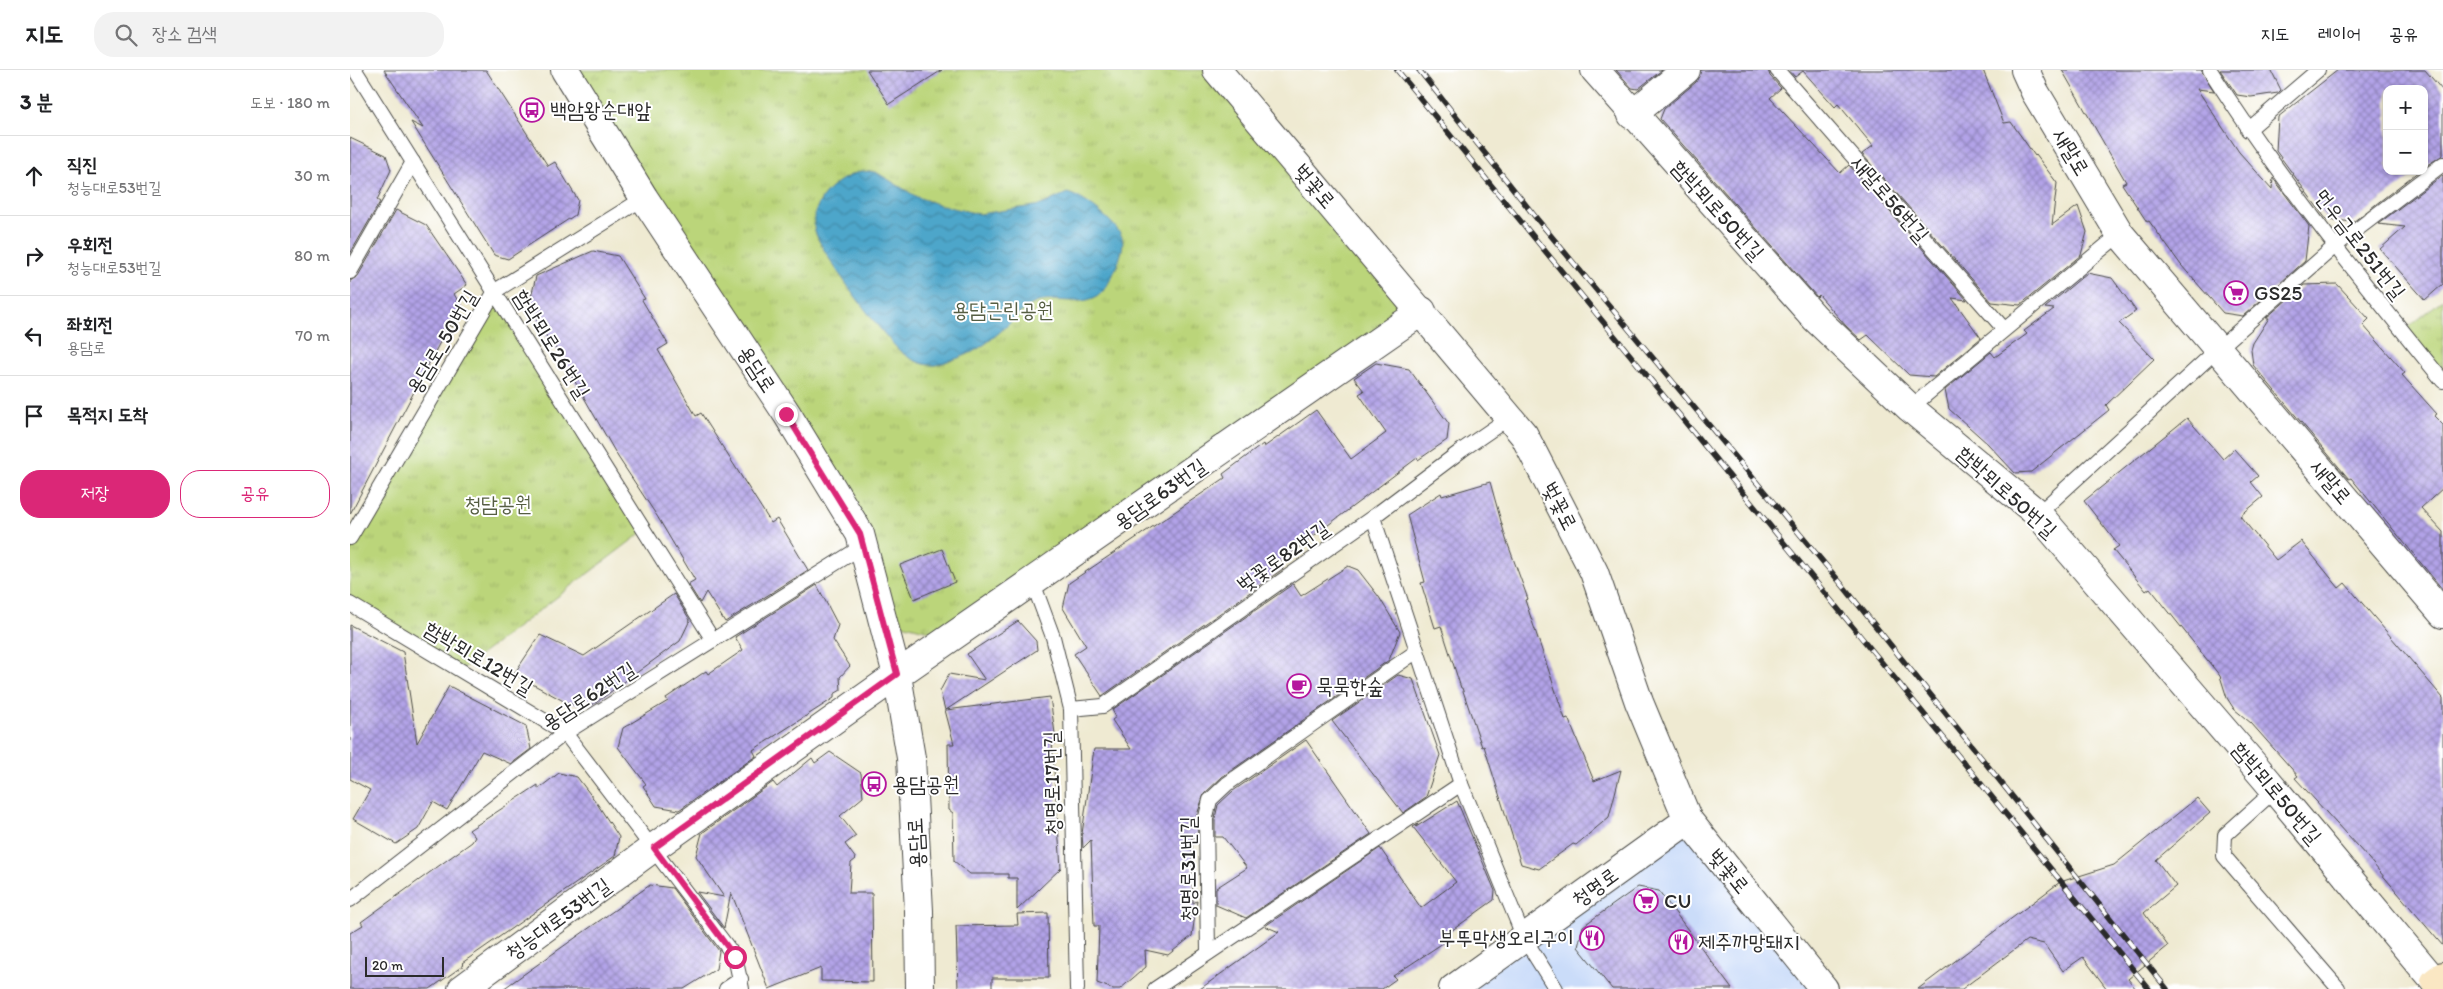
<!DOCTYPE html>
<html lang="ko">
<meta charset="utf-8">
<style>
:root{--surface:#fff;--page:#f2f2f2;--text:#202124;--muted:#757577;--line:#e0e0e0;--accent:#db2777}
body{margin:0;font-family:Itim,"Poor Story",sans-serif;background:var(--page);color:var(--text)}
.controls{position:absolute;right:15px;top:15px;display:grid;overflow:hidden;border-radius:10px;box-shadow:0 1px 4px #0004}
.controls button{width:45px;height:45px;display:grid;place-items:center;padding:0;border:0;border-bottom:1px solid var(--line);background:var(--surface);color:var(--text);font:25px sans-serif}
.scale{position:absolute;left:15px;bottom:12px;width:79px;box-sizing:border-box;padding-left:5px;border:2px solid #2b2b2b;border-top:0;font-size:14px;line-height:18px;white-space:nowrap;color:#2b2b2b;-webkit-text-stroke:4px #fff;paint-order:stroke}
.stop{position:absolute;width:15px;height:15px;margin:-11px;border:4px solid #db2777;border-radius:50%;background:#fff}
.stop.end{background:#db2777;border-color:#fff;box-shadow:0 1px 5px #0008}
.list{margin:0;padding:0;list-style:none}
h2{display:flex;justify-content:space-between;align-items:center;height:65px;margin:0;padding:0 20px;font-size:21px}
h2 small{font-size:16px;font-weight:400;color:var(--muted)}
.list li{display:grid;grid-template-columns:32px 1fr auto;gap:15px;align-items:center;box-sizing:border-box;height:80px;padding:0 20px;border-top:1px solid var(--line)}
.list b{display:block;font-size:19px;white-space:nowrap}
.list p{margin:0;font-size:16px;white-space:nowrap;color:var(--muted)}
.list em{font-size:16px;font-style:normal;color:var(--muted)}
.actions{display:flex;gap:10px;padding:15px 20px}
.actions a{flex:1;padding:11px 0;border:1px solid var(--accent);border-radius:20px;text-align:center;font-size:18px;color:var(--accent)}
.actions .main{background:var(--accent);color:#fff}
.icon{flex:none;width:28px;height:28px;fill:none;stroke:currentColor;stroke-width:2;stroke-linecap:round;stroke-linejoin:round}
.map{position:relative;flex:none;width:2093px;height:919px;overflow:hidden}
header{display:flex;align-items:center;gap:30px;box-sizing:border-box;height:70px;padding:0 25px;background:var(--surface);border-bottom:1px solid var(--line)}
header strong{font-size:24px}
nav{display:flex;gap:28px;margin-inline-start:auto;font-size:18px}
.search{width:350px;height:45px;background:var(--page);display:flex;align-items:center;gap:12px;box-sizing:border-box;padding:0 18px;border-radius:20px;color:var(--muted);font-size:19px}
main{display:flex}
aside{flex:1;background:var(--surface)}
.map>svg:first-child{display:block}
.built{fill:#cadcf9}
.park{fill:url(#park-tufts);stroke:#738052}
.water{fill:url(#water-waves);stroke:#3c687a}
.building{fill:url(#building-cross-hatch)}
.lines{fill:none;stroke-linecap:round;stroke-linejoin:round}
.service-casing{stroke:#484844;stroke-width:16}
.minor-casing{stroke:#484844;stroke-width:30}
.tertiary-casing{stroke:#484844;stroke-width:30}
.secondary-casing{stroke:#484844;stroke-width:30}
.service{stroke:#fff;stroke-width:14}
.minor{stroke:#fff;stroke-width:28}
.tertiary{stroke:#fff;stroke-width:28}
.secondary{stroke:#fae7c3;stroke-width:28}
.rail-casing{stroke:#2b2b2b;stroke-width:5.5}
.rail{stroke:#fff;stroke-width:4;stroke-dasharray:11;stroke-linecap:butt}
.route{stroke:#db2777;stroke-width:6}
.labels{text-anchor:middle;stroke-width:4;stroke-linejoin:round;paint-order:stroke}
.poi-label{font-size:21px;fill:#2b2b2b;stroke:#fff;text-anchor:start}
.street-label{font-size:21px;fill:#2b2b2b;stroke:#fff}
.park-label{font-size:21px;fill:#565e43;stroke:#fff}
</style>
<header>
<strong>지도</strong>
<div class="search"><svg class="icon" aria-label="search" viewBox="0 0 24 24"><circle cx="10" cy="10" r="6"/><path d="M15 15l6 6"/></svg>장소 검색</div>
<nav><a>지도</a><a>레이어</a><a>공유</a></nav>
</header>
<main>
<aside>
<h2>3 분<small>도보 · 180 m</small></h2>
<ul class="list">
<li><svg class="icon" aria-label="ahead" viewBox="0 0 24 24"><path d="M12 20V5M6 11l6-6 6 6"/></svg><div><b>직진</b><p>청능대로53번길</p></div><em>30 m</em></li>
<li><svg class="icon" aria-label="right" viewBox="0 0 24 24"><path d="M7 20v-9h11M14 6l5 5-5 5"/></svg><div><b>우회전</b><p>청능대로53번길</p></div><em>80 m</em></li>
<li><svg class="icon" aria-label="left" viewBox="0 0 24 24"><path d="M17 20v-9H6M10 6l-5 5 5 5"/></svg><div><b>좌회전</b><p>용담로</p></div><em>70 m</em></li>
<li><svg class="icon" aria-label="arrive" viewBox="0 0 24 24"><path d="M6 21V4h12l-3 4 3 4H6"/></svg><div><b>목적지 도착</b></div></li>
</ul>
<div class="actions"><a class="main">저장</a><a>공유</a></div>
</aside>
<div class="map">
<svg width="2093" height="919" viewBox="0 0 2093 919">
<defs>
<pattern id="park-tufts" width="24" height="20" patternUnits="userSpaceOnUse" patternTransform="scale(1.25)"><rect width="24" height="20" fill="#bbd57a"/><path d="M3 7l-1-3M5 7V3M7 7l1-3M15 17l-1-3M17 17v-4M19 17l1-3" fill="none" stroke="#a1b76a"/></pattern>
<pattern id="water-waves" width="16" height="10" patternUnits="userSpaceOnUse" patternTransform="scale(1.25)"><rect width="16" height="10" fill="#4da6ca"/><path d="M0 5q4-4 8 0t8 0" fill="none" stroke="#4087a4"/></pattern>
<pattern id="building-cross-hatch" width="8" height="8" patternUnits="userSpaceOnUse" patternTransform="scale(1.25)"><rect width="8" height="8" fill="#b2a3e8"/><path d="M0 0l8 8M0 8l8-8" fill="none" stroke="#9185bc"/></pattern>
</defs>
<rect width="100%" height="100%" fill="#fff"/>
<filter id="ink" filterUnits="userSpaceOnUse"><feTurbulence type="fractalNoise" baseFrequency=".02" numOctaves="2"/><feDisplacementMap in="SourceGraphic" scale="10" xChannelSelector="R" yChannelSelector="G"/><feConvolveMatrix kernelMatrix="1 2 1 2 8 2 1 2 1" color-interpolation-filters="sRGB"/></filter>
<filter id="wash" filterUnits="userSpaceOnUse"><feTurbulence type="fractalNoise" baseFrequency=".0096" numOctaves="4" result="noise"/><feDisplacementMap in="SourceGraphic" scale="20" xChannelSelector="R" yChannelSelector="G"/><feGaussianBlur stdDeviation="1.12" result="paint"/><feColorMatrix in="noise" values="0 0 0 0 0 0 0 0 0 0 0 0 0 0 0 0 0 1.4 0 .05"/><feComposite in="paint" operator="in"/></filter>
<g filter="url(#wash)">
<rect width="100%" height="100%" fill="#efead2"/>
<path class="built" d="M1338 750 1474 919H1098Z"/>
<g class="park">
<path d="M215 0H867L1072 241 602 567 533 549 513 476Z"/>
<path d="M145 221 294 461 111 600 0 534V468Z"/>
<path d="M2093 229V311L2053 262Z"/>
</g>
<path class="water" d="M511 101 526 102 567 127 590 135 629 144 691 135 717 123C731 125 767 153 772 167 777 179 759 218 749 225 730 238 705 225 685 233 674 238 667 246 659 254 639 272 624 285 598 291 592 293 587 296 580 295 569 294 558 288 550 281 533 266 465 176 464 157 462 129 486 109 511 101Z"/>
<g id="blocks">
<g class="building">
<path d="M34 0H136L198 96 205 92 228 130 225 145 158 189 144 185 61 52 73 58Z"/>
<path d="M517 0H592L539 34Z"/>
<path d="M1266 0H1312L1288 19 1282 18Z"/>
<path d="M1351 0H1418L1420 6 1431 18 1420 28 1490 103 1499 95 1617 230 1602 228 1631 268 1584 307 1559 305 1518 265 1511 270 1496 256 1469 225 1467 227 1310 49 1314 39 1346 12Z"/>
<path d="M1439 0H1633L1654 53 1661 52 1685 86 1686 85 1707 113 1702 155 1728 136 1737 162 1731 185 1670 235 1642 232 1512 84 1523 76 1488 34 1485 37 1453 1 1445 7Z"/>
<path d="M1712 0H1851L1864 21 1847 19 1889 82 1922 119 1923 108 1959 156 1955 191 1893 246 1873 243 1831 195 1799 151 1797 152 1772 114 1776 112Z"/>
<path d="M1870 0H1921L1931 20 1928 23 1901 27 1887 25Z"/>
<path d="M1988 0H2075L2093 21V85L2074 97V19H2037V101H2069L2003 152 1976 149 1926 81 1928 47Z"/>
<path d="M0 68 36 85 41 100 27 130 30 132 0 184Z"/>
<path d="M2093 105V214L2075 230 2030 179 2055 157 2028 154Z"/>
<path d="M46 140 76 155 117 215 104 224 112 238 103 257 99 255 0 444V211L8 206Z"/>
<path d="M243 181 268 186 295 229 292 230 318 274 308 280 346 346 351 343 421 453 427 449 458 500 375 552 356 522 350 533 338 514 345 510 307 446 268 387 204 275 202 276 179 236 186 206Z"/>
<path d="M1737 203 1762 208 1786 241 1769 253 1804 289 1756 335 1759 340 1681 402 1665 403 1638 374 1599 339 1595 320 1641 282 1645 287 1677 264 1674 261 1704 239 1695 238Z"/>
<path d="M1987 214 2019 249 2013 255 2055 303 2052 305 2087 344 2084 346 2093 355V418L2071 438 2093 462V520L2001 408 1999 409 1903 295 1901 280 1903 273 1919 248H1916L1954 215Z"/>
<path d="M1026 293 1059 299 1099 354 1097 370 1068 390 1067 388 941 483 929 492 933 499 752 626 724 584 736 576 713 538 719 513 875 408 873 404 913 374 914 377 966 340 1001 389 1036 363 1009 324 1014 321 1004 308Z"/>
<path d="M1837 348 1873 389 1884 379 1908 406 1901 412 1913 427 1890 446 1926 490 1951 471 1989 518 1995 513 2093 628V876L2018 788 1945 708 1948 706 1901 653 1884 639 1877 628 1870 606 1800 518 1796 521 1763 480 1769 476 1734 431Z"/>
<path d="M1140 412 1156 469 1178 529 1175 530 1215 649 1218 648 1244 711 1271 700 1259 747 1226 775 1223 774 1189 799 1171 794 1134 676 1132 677 1112 618H1111L1091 556 1085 558 1071 513 1075 512 1057 445 1091 423 1092 426Z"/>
<path d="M592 479 605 512 564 529 550 495Z"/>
<path d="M998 496 1008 500 1029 527 1050 562 1039 590 872 707 854 724 847 745 848 767H842L843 833 847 831 842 866 818 885 795 880 796 897 770 919H763L747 913 749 856H744L741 770 733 778 732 764 744 679H781L762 650 766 647 762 640 943 514 951 526Z"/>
<path d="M467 515 488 555 483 570 500 596 490 607 491 620 484 624V628L403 680 406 686 329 740 306 736 293 716 296 714 268 677 273 658 318 631 316 628 356 601 358 604 393 580 385 567Z"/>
<path d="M324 524 340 550 330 571 244 634H219L164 604 190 565 234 586Z"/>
<path d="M668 551 686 571 687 580 596 640 700 627 706 671H702L711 798 667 840V808H658V804H620L604 791 603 743 599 740 598 674H604L590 621 599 604 635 610 617 584Z"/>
<path d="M0 555 53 582 67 673 99 616 176 656 181 679 161 694 132 681 97 740 83 732 68 759 46 774 3 749 20 720 0 709Z"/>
<path d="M1048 605 1063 609 1090 685 1076 727 1053 743 982 651Z"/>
<path d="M956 670 1021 764 896 848 866 835V818L897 798 873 767H865V748L868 735 883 721Z"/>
<path d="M480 682 511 703 513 727 490 746 506 766 495 774 506 789 501 793 499 823H522L523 912 471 911V898L419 919 381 822 374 858 347 822 374 827 346 786 352 763 423 712 427 717 462 688 465 693Z"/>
<path d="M209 703 227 707 246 732 269 767 265 786 112 893 114 895 80 919H0V863L13 855 11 852 122 772 125 767 119 760 188 715V719Z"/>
<path d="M1847 728 1860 743 1806 790 1826 816 1794 843 1818 876 1778 909 1786 919H1757L1733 887 1713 901 1694 874 1677 870 1612 919H1568L1710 812 1764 795Z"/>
<path d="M1107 731 1145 821 1144 830 1090 869 1093 873 1043 906 1046 909 1032 919H850L929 862 915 856 1030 778 1071 838 1106 812 1063 757 1068 754 1066 757Z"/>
<path d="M300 815 322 818 369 881 366 899 334 919H153Z"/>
<path d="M1288 817 1309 821 1382 919H1262L1228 877 1233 856Z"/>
<path d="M698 843 699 908H642V919H608L606 856 668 855 667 844Z"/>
</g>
</g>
</g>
<g filter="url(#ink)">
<use href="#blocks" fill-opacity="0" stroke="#484844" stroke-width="1"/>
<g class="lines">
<g class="service-casing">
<g id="service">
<path d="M5 0 363 570"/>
<path d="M1427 0 1654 259"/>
<path d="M1860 0C1930 110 2011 210 2093 311"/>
<path d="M1898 60 1968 0"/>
<path d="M0 202 63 92"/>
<path d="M1560 338 1770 164"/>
<path d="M1688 444 1868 279 1984 177 2093 94"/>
<path d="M1023 447 1111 714 1174 868 1206 919"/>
<path d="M0 468 145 221 294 128"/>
<path d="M683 513 703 567 721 639 727 919"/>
<path d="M0 534 215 663 385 887 392 919"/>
<path d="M721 639 753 636 1023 447 1112 380 1160 347"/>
<path d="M1925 720 1875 765 1874 786 1988 918"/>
<path d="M0 830 215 663 513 476"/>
<path d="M858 883 856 747 860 730 877 714 1067 581"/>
<path d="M376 919 391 909"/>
<path d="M805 919 1111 714"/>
</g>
</g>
<g class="minor-casing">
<g id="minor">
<path d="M1245 0 1465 248 1560 338 1688 444 1915 708 2091 919"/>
<path d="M1282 45 1336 0"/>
<path d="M112 919 303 778 547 605 1072 241"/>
</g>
</g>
<g class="tertiary-casing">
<g id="tertiary">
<path d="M215 0 294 128 437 344 510 464 547 605 561 688 569 841 570 919"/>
<path d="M867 0 1174 365 1244 502 1289 632 1338 750 1474 919"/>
<path d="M1675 0 1685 22 1770 164 2093 544"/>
<path d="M1103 919 1338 750"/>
</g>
</g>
<g class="secondary-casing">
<path id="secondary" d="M2085 912 2093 906"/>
</g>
<use href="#service" class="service"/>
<use href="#minor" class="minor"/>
<use href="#tertiary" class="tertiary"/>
<use href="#secondary" class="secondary"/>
<g class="rail-casing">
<g id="rail">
<path d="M1047 0 1799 919"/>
<path d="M1069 0 1187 149 1494 517 1817 919"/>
</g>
</g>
<use href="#rail" class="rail"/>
</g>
</g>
<g class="lines" filter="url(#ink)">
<path class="route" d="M385 887 304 778 547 604 510 464 436 344"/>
</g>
<defs>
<g id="bus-ring" transform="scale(1.25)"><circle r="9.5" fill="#fff" stroke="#b5179e" stroke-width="1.5"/><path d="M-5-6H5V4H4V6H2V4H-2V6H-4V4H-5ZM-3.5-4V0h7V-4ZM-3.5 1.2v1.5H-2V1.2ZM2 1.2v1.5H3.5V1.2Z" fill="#b5179e"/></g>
<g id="supermarket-ring" transform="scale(1.25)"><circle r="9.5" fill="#fff" stroke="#b5179e" stroke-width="1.5"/><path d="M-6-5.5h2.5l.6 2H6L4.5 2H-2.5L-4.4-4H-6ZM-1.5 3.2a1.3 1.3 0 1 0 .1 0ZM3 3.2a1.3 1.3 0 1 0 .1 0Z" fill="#b5179e"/></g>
<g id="cafe-ring" transform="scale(1.25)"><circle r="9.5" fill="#fff" stroke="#b5179e" stroke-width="1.5"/><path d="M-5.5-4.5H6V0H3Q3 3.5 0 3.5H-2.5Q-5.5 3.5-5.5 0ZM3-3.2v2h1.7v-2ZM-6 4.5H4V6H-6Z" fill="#b5179e"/></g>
<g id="restaurant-ring" transform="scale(1.25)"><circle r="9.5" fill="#fff" stroke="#b5179e" stroke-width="1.5"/><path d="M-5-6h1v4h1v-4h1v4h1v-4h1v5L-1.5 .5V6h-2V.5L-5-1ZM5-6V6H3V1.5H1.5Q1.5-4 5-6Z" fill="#b5179e"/></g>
</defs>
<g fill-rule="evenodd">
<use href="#bus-ring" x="182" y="40"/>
<use href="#supermarket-ring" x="1886" y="223"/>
<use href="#cafe-ring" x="949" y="616"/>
<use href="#bus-ring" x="524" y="714"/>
<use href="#supermarket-ring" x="1296" y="831"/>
<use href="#restaurant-ring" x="1242" y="868"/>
<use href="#restaurant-ring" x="1331" y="872"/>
</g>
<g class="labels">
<g class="poi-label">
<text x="200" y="47">백암왕순대앞</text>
<text x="1904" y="230">GS25</text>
<text x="966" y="623">묵묵한숲</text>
<text x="542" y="721">용담공원</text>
<text x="1314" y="838">CU</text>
<text x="1224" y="875" text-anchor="end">부뚜막생오리구이</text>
<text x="1348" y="879">제주까망돼지</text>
</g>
<g class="street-label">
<text transform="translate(1721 82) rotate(59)" y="7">새말로</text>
<text transform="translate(965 116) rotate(50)" y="7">벚꽃로</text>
<text transform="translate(1540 129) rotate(49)" y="7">새말로56번길</text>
<text transform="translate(1368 140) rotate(48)" y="7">함박뫼로50번길</text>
<text transform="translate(2010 174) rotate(52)" y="7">먼우금로251번길</text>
<text transform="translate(92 272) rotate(-59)" y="7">용담로_50번길</text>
<text transform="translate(202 274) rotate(58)" y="7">함박뫼로26번길</text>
<text transform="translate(407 299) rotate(57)" y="7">용담로</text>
<text transform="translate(1981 412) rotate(50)" y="7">새말로</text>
<text transform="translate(1657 422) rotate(42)" y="7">함박뫼로50번길</text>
<text transform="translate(810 424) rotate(-35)" y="7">용담로63번길</text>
<text transform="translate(1210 436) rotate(63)" y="7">벚꽃로</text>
<text transform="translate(933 486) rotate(-35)" y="7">벚꽃로82번길</text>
<text transform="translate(129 588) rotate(31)" y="7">함박뫼로12번길</text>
<text transform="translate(239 626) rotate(-33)" y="7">용담로62번길</text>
<text transform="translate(702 713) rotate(-91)" y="7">청명로17번길</text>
<text transform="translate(1927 723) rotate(50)" y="7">함박뫼로50번길</text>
<text transform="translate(566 773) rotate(-93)" y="7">용담로</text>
<text transform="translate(838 799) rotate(-90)" y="7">청명로31번길</text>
<text transform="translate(1379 801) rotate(51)" y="7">벚꽃로</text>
<text transform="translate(1245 817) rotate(-36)" y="7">청명로</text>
<text transform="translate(208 849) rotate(-36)" y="7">청능대로53번길</text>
</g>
<g class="park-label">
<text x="653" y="247">용담근린공원</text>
<text x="148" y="441">청담공원</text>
</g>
</g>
</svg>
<div class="controls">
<button>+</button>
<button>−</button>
</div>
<div class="scale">20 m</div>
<div class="stop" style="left:385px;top:887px"></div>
<div class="stop end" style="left:436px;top:344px"></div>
</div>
</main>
